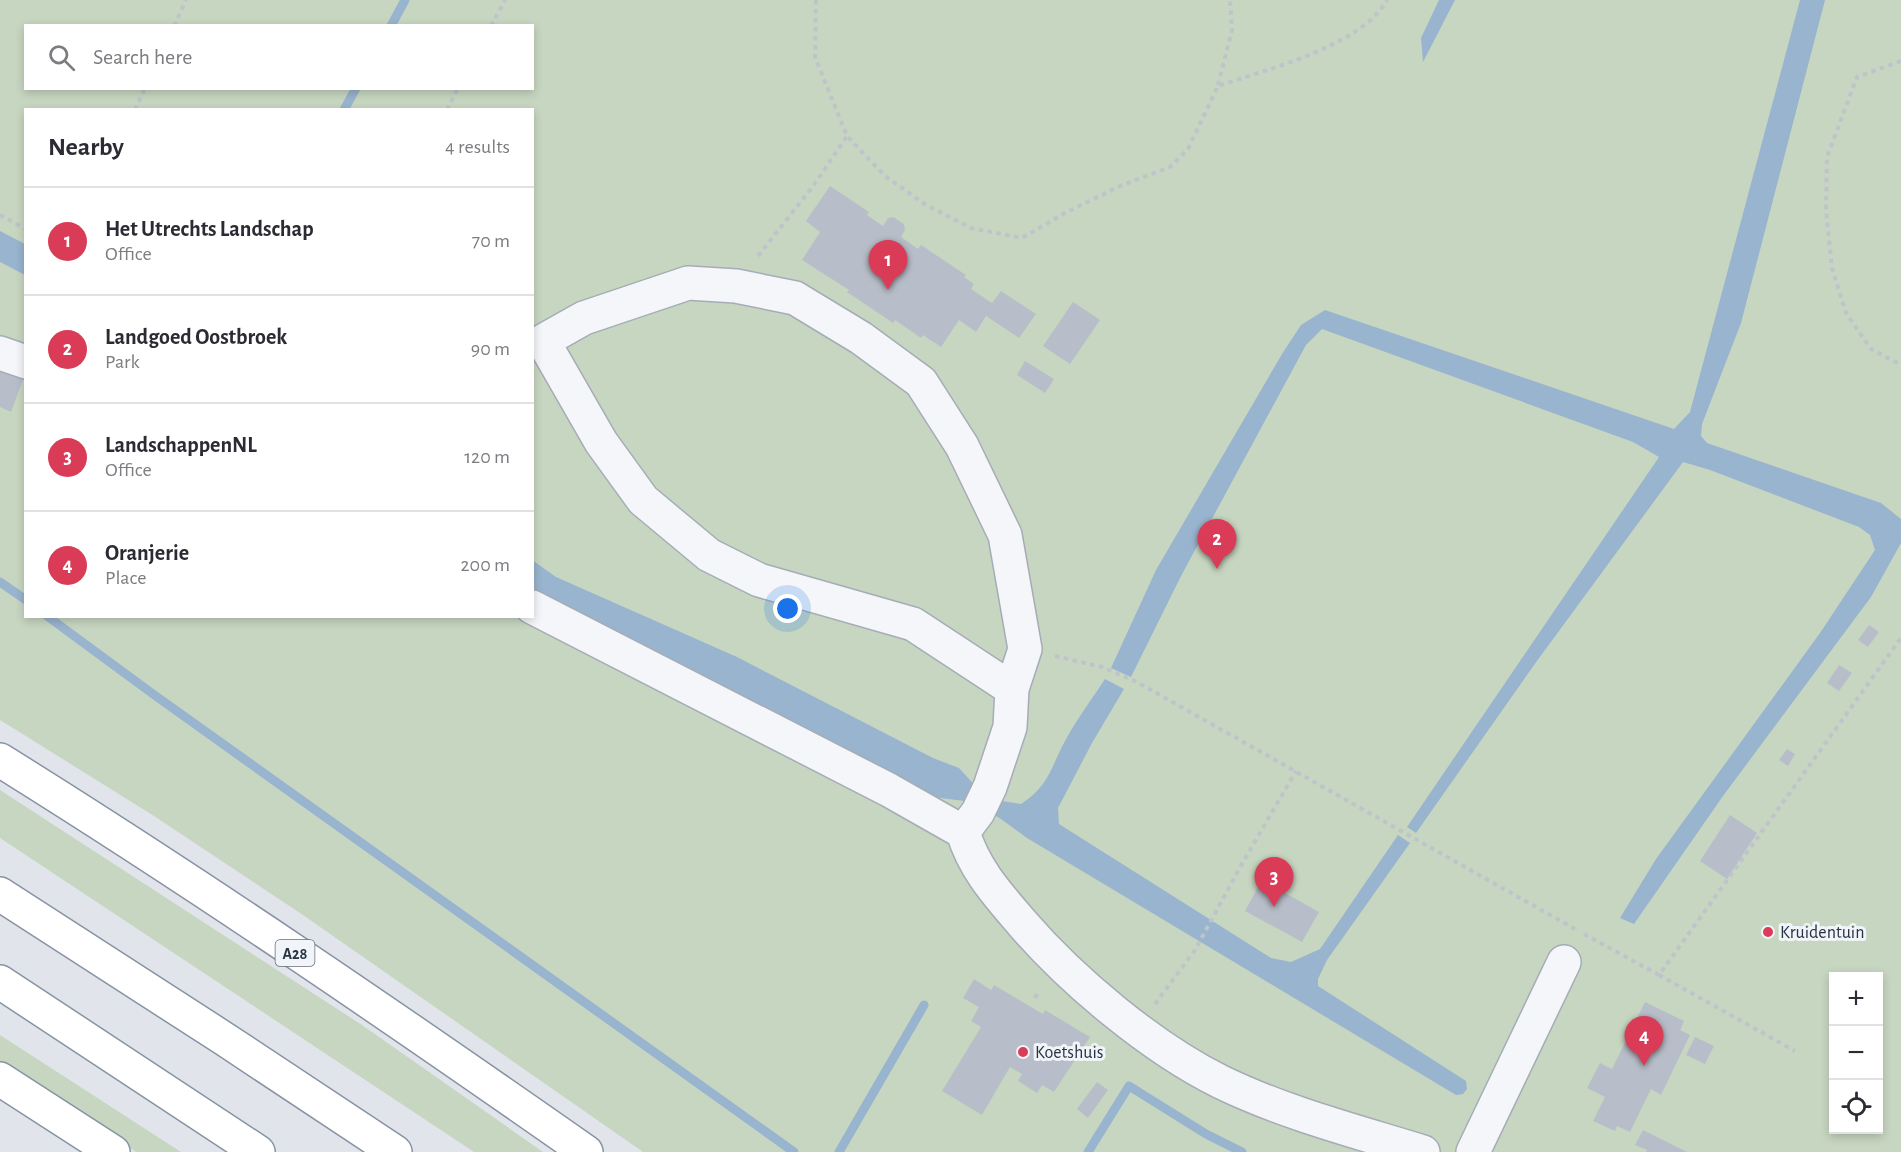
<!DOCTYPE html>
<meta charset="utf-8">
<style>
:root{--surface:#fff;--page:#f2f2f3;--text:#2b2b33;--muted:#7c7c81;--line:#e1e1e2;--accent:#da3c57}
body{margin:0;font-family:"Alegreya Sans",sans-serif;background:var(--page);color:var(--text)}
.controls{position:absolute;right:18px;bottom:18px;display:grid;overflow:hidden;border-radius:0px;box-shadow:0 3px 9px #0003}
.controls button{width:54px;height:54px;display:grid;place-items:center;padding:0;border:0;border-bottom:2px solid var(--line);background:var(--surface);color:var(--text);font:30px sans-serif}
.you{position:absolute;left:788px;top:609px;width:21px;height:21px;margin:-15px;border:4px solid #fff;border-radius:50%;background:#1a73e8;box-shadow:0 0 0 9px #1a73e833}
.badge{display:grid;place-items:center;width:39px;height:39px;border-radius:50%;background:var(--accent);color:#fff;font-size:20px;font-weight:700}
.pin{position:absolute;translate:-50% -50px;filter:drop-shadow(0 2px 3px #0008)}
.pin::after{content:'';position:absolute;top:32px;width:21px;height:18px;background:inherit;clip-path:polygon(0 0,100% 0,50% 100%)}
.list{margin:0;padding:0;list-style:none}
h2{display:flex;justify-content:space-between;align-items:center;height:78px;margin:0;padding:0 24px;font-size:26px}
h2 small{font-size:20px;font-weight:400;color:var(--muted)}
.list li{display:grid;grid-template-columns:39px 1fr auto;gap:18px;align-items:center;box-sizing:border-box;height:108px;padding:0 24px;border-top:2px solid var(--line)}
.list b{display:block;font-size:22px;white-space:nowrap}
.list p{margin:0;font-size:20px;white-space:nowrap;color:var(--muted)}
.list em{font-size:20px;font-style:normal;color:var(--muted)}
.icon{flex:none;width:33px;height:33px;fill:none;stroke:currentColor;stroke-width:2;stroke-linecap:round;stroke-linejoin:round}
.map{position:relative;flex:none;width:1901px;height:1152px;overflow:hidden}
.search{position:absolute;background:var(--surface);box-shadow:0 3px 9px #0003;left:24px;top:24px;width:510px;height:66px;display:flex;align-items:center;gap:15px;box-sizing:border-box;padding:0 21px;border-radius:0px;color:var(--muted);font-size:22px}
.panel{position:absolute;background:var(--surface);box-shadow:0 3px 9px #0003;left:24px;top:108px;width:510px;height:510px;border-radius:0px}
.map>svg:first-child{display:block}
.green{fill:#c7d6c1;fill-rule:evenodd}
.water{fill:#99b4ce}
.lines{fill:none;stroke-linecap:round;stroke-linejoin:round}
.stream{stroke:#99b4ce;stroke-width:9}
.building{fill:#b8bec9}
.minor-casing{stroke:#a6acb6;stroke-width:36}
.highway-casing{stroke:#8793a3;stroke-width:36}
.path{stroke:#bfc3ca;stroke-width:4;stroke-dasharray:4.5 4.5;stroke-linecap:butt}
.minor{stroke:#f4f6f9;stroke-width:33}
.highway{stroke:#fff;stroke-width:33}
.poi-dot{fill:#da3c57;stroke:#f1f4f8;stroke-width:2}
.labels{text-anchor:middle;stroke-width:6;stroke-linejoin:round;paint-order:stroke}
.shield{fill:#f1f4f8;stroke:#646d7a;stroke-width:1.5}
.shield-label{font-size:16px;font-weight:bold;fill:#283344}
.poi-label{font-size:18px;fill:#283344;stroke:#f1f4f8;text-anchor:start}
</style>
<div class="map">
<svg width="1901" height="1152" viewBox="0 0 1901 1152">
<rect width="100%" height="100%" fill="#e1e5eb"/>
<g class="green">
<path d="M0 0H1901V1152H643L300 913 154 816 0 720ZM26 26H532V88H26ZM26 110H532V616H26ZM1834 976H1878V1130H1834Z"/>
<path d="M0 790 362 1025 543 1152H474L0 838Z"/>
<path d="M0 1035 181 1152H136L0 1063Z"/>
</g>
<g class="water">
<path d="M1439 0H1455L1423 62 1421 38Z"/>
<path d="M1800 0H1825L1741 323 1702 424 1701 436 1707 443 1881 503 1901 519V543L1871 597 1723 796 1634 924 1620 918 1656 859 1820 633 1875 550 1870 535 1859 527 1710 470 1683 462 1534 665 1416 833 1407 827 1659 457 1633 442 1322 329 1306 345 1181 576 1131 677 1111 668 1156 570 1282 354 1301 325 1325 310 1674 429 1690 412Z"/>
<path d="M0 231 25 244V275L0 262Z"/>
<path d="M532 560 556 577 737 657 933 758 959 768 978 789 995 800 1021 804C1049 786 1051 767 1065 741 1077 719 1092 699 1105 679L1124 689 1092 743 1058 808 1059 824 1271 958 1291 962 1320 949 1398 835 1410 843 1327 960 1318 979V986L1466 1081 1467 1089 1463 1094 1456 1095 1027 838 1001 819 973 802 924 796 533 596Z"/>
</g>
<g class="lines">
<g class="stream">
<path d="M391 26 405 0"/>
<path d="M344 110 356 88"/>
<path d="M0 582 26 600"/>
<path d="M47 616 153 694 794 1152"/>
<path d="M839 1152 924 1005"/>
<path d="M1088 1152 1129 1086 1206 1134 1242 1152"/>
</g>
</g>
<g class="building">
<path d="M830 186 869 212 867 215 883 226 888 218 893 217 904 224 905 230 901 237 918 249 921 245 966 275 964 277 974 284 971 289 992 303 1001 291 1036 314 1019 338 986 316 976 332 959 320 941 347 923 335 921 338 895 320 893 323 847 292 849 290 802 260 820 232 806 221Z"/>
<path d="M1073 302 1100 320 1070 364 1043 346Z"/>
<path d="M1025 361 1054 379 1045 393 1017 375Z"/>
<path d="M0 364 25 374 11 412 0 407Z"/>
<path d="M1869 625 1879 632 1868 647 1858 640Z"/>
<path d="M1839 665 1852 673 1839 691 1827 683Z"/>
<path d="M1787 749 1795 754 1788 766 1779 760Z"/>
<path d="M1730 815 1757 833 1727 879 1700 861Z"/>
<path d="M1262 880 1319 912 1302 942 1245 911Z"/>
<path d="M974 979 991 990 994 985 1043 1014 1045 1010 1090 1037 1054 1092 1042 1085 1037 1093 1018 1081 1022 1074 1010 1067 982 1115 942 1091 981 1027 971 1021 979 1007 963 998Z"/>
<path d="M1645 1002 1684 1021 1680 1030 1690 1035 1661 1095 1651 1089 1630 1132 1617 1126 1615 1131 1593 1121 1605 1097 1587 1088 1600 1063 1612 1069Z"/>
<path d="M1695 1037 1714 1046 1705 1064 1686 1055Z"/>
<path d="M1097 1082 1108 1090 1088 1118 1077 1109Z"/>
<path d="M1643 1130 1687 1152H1646L1647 1150 1635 1145Z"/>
</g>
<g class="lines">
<g class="minor-casing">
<g id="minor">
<path d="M0 353 26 362"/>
<path d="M532 607 889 790 963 832"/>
<path d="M1012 689 913 624 759 580 709 555 643 500 601 442 543 341 584 318 688 283 736 286 795 298 861 338 921 382 962 446 1005 535 1025 649 1012 689 1010 727 990 787 978 812 963 832C974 869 998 895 1022 923 1072 981 1152 1048 1221 1082 1285 1113 1355 1131 1423 1152"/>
<path d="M1473 1152 1564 962"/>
</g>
</g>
<g class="highway-casing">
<g id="highway">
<path d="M0 760C199 884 393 1017 586 1152"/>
<path d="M0 894 226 1040 395 1152"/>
<path d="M0 982 258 1152"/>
<path d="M0 1079 113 1152"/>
</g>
</g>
<g class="path">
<path d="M816 0 815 57 847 136 885 176 926 205 971 228 1022 238 1065 213 1120 186 1170 167 1188 149 1218 86C1265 70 1362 46 1387 0"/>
<path d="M174 26 186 0"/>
<path d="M491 26 505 0"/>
<path d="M1901 61 1857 77 1827 157 1826 210 1832 268 1846 313 1871 349 1901 365"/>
<path d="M1218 85 1232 30 1230 0"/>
<path d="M135 110 145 88"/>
<path d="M447 110 458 88"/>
<path d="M0 215 26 229"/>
<path d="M758 256 814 185 847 136"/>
<path d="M1055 656 1102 667 1137 682 1575 929"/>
<path d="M1584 934 1659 975 1901 638"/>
<path d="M1659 975 1795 1051"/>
<path d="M1035 998 1040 990"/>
<path d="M1155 1004 1195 950 1243 862 1296 771"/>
</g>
<use href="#minor" class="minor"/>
<use href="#highway" class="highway"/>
</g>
<g class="poi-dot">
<circle cx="1768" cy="932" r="6"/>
<circle cx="1023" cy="1052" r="6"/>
</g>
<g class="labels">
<rect class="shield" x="275.5" y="940" width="39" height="26" rx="4.5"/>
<g class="shield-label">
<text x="295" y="959">A28</text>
</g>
<g class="poi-label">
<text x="1780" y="938">Kruidentuin</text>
<text x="1035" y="1058">Koetshuis</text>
</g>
</g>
</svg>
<div class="controls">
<button>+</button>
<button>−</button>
<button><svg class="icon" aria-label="locate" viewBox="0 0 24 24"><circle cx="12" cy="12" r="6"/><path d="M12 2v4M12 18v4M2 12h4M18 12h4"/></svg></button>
</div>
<div class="you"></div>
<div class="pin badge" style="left:888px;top:290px">1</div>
<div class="pin badge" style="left:1217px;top:569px">2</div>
<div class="pin badge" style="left:1274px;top:907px">3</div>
<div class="pin badge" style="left:1644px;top:1066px">4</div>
<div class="search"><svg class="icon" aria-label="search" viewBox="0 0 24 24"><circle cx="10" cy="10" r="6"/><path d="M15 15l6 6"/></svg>Search here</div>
<section class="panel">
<h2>Nearby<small>4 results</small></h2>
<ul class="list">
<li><span class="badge">1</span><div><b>Het Utrechts Landschap</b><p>Office</p></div><em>70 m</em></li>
<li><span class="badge">2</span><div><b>Landgoed Oostbroek</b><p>Park</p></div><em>90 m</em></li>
<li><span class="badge">3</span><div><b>LandschappenNL</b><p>Office</p></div><em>120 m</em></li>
<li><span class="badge">4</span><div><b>Oranjerie</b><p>Place</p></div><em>200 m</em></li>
</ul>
</section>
</div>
